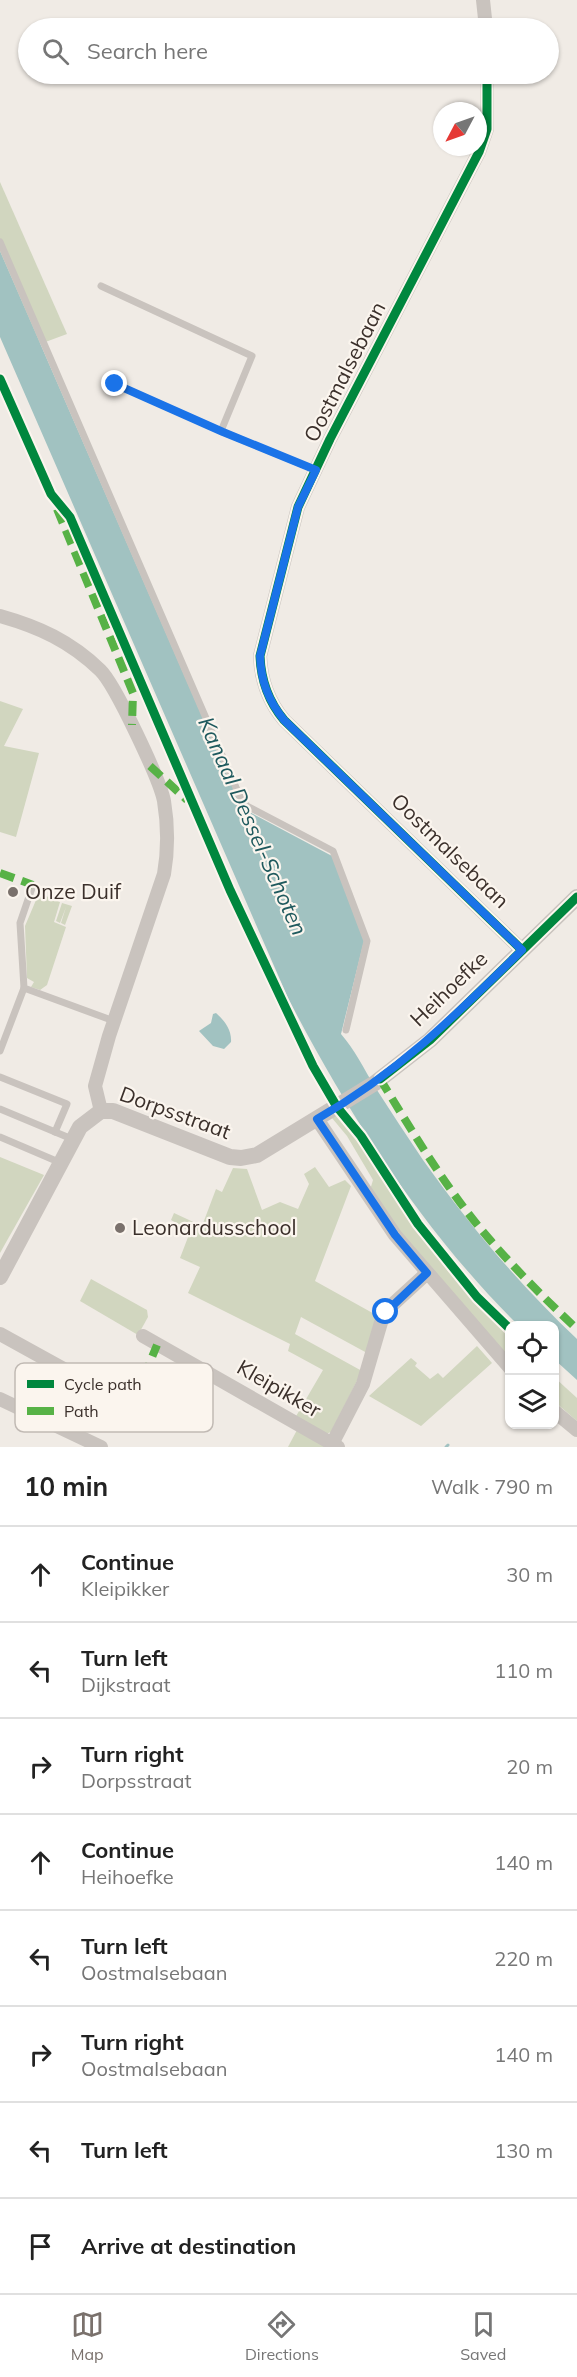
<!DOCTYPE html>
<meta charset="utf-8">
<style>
:root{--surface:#fff;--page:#f6f6f6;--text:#222;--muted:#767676;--line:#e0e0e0;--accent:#7a716c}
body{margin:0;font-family:Mulish,sans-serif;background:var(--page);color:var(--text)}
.controls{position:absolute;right:18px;bottom:18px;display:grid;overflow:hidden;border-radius:12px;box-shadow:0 2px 4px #0004}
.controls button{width:54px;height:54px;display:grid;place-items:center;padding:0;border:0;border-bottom:2px solid var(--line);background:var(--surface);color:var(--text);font:30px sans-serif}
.compass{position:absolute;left:433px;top:102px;width:54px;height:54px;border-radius:50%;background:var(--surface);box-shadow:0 2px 4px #0004;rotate:229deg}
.stop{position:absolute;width:18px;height:18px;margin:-14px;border:4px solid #1a73e8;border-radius:50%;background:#fff}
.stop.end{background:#1a73e8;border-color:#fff;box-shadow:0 2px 6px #0008}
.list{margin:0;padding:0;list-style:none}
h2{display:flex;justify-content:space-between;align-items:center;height:78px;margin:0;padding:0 24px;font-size:26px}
h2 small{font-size:20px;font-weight:400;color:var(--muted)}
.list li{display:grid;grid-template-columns:39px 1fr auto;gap:18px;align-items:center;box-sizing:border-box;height:96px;padding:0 24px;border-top:2px solid var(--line)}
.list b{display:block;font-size:22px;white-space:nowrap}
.list p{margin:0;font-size:20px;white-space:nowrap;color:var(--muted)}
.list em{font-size:20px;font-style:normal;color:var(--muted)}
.icon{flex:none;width:33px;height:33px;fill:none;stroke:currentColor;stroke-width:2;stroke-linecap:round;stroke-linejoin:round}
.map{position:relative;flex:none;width:577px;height:1447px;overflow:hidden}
.search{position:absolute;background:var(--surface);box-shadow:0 2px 4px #0004;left:18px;right:18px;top:18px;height:66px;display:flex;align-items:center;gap:15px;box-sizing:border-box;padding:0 21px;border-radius:33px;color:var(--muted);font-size:22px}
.sheet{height:846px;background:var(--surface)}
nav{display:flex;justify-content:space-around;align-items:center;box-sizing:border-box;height:84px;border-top:2px solid var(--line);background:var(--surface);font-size:16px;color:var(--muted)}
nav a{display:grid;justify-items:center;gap:3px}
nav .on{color:var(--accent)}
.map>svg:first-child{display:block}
.green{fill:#d1d6bf}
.water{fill:#a1c2c1}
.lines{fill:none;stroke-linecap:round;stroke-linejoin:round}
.stream{stroke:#a1c2c1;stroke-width:3}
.service{stroke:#c9c3be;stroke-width:7}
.minor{stroke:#c9c3be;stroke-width:14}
.tertiary{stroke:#c9c3be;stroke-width:16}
.quiet{stroke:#57b246;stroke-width:8;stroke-dasharray:15 8;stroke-linecap:butt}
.cycleway-casing{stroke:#fbf5ee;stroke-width:13}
.cycleway{stroke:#00873e;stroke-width:9}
.route{stroke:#1a73e8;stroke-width:8}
.poi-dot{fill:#7a716c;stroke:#fbf5ee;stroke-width:2}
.labels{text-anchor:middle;stroke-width:4.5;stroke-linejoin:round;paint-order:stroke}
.street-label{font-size:21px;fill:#3b302b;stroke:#fbf5ee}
.poi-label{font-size:21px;fill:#3b302b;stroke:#fbf5ee;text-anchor:start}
.water-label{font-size:22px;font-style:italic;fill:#1f5a5e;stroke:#fbf5ee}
.key{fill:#fbf5ee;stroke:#c1bab4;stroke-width:1.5}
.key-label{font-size:16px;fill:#3b302b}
</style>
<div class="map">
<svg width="577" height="1447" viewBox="0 0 577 1447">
<rect width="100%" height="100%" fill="#f0ebe5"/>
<g class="green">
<path d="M0 182 67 334 40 344 0 251Z"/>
<path d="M0 701 23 709 4 746 39 753 16 837 0 832Z"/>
<path d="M39 893 60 902 54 922 66 927 47 985 40 990 31 987 34 982 27 978 25 926Z"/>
<path d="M62 903 72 906 65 925 61 923 66 907 60 923 56 921Z"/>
<path d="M336 1113C369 1145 390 1189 416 1227 442 1265 476 1303 509 1335V1360L399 1233 370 1190 373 1180 347 1136 332 1118Z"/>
<path d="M0 1157 44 1175 0 1253Z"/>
<path d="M315 1167 329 1187 345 1180 351 1186 315 1281 378 1316 367 1353 301 1317 295 1334 362 1371 331 1432 326 1434 295 1418 323 1370 288 1351 290 1344 188 1293 200 1267 180 1258 190 1232 171 1220 174 1213 202 1226 216 1189 222 1192 233 1168 247 1169 262 1210 280 1202 298 1209 309 1184 304 1174Z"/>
<path d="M91 1279 147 1310 148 1317 138 1335 80 1301Z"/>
<path d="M477 1346 492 1363 421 1426 369 1396 411 1358 417 1363 415 1366 430 1379 438 1373 443 1378Z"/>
<path d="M554 1377 577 1398V1421L555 1402Z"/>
<path d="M297 1430 327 1447H288Z"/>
</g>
<g class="water">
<path d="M0 251 242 808 332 856 364 941 341 1034C355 1050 364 1069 375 1087 391 1112 407 1136 423 1160 469 1225 519 1284 577 1339V1380L555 1360 554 1326 518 1325C424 1232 349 1116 288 998L0 337Z"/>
<path d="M216 1013C224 1020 232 1030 231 1042L224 1049 213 1046 199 1031 211 1023 213 1014Z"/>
</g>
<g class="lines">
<path class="stream" d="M446 1447 448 1445"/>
<g class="service">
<path d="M0 242 241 799 247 806 333 851 367 941 346 1030"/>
<path d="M101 286 252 356 221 431"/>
<path d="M115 384 223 432 316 470"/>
<path d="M33 885 20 923 24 988 114 1021"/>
<path d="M0 1051 24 988"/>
<path d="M0 1077 67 1104 55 1132"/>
<path d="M0 1109 72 1139"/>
<path d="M0 1137 61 1163"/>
</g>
<g class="minor">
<path d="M483 0 486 28"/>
<path d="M487 74V129L479 152 330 439 298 507 260 656C261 681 268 701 284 720L522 950"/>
<path d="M0 616C39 627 70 641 100 670 115 684 160 780 164 801 168 825 168 851 164 874L109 1036 95 1086 101 1111"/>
<path d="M317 1119 395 1235 510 1368"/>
<path d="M0 1334 78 1377"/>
<path d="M143 1336 338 1447"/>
<path d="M0 1399 101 1447"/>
<path d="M554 1411 577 1430"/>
<path d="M332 1444 363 1384 382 1319 391 1306 427 1273"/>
</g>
<path class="tertiary" d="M0 1277 80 1127 101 1111H113L230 1157 241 1158 257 1155 375 1083 430 1040 577 897"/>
<g class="quiet">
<path d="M57 509 133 693 132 725"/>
<path d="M150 766 187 800"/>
<path d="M0 873 33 885"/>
<path d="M380 1079C414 1134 448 1192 491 1241 518 1272 547 1301 577 1329"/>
<path d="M78 1377 132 1406 157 1345"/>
</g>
<g class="cycleway-casing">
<g id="cycleway">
<path d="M487 74V129L479 152 330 439 298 507 260 656C261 681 268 701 284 720L522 950"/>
<path d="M0 379 51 494 70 517 230 890 313 1066 337 1107 361 1136 418 1224 477 1297 510 1329"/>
<path d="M380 1079 430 1040 577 897"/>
</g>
</g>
<use href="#cycleway" class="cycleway"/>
</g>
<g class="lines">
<path class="route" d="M115 384 223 432 316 470 298 507 260 656C261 681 268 700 284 720L522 950C456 1015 398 1073 317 1119L395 1235 427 1273 386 1312"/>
</g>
<g class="poi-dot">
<circle cx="13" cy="892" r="6"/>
<circle cx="120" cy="1228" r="6"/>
</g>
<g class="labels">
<g class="street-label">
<text transform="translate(345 372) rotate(-63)" y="7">Oostmalsebaan</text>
<text transform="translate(450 851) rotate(44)" y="7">Oostmalsebaan</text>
<text transform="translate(449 989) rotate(-44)" y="7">Heihoefke</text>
<text transform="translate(175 1113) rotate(20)" y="7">Dorpsstraat</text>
<text transform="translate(279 1389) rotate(30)" y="7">Kleipikker</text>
</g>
<g class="poi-label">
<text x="25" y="899">Onze Duif</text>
<text x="132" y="1235">Leonardusschool</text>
</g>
<g class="water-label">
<text transform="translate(253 826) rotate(66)" y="8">Kanaal Dessel-Schoten</text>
</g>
</g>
<rect x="15" y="1363" width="198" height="69" rx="9" class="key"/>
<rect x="27" y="1380" width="27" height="8" fill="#00873e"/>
<rect x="27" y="1407" width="27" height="8" fill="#57b246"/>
<g class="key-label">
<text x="64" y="1390">Cycle path</text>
<text x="64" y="1417">Path</text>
</g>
</svg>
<div class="controls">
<button><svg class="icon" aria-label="locate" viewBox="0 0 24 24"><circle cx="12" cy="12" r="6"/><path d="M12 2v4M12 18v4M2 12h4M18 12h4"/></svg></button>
<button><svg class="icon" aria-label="layers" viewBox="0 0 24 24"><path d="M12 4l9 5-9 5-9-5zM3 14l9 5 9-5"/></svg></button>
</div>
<svg class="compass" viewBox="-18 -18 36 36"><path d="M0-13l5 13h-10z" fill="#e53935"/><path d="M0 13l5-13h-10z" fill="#767676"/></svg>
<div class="stop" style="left:386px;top:1312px"></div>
<div class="stop end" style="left:115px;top:384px"></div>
<div class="search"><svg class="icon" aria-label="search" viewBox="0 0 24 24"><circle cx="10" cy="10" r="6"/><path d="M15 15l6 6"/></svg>Search here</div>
</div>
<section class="sheet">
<h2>10 min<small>Walk · 790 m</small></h2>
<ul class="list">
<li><svg class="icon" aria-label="ahead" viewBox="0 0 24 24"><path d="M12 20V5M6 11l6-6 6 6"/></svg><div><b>Continue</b><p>Kleipikker</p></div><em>30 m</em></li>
<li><svg class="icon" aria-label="left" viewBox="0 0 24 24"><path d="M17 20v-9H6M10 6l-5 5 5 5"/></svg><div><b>Turn left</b><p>Dijkstraat</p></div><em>110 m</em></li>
<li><svg class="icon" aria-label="right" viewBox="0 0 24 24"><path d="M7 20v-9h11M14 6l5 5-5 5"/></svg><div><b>Turn right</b><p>Dorpsstraat</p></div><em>20 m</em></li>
<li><svg class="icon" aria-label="ahead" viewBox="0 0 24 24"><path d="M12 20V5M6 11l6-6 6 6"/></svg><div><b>Continue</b><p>Heihoefke</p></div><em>140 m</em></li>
<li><svg class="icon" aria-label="left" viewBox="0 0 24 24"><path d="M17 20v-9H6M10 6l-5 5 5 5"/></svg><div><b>Turn left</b><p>Oostmalsebaan</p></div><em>220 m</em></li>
<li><svg class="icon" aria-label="right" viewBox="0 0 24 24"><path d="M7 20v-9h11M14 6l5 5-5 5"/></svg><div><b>Turn right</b><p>Oostmalsebaan</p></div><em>140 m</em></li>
<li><svg class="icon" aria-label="left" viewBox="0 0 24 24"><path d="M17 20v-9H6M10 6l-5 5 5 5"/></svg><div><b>Turn left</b></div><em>130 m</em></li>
<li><svg class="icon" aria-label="arrive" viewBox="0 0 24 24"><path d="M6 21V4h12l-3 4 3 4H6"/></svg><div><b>Arrive at destination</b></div></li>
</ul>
</section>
<nav>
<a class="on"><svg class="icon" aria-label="map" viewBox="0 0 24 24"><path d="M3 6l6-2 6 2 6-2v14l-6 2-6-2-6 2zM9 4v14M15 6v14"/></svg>Map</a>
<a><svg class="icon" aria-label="directions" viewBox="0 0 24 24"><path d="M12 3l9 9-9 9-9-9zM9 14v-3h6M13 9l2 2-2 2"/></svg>Directions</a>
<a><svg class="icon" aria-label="saved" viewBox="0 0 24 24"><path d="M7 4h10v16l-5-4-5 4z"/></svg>Saved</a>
</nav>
